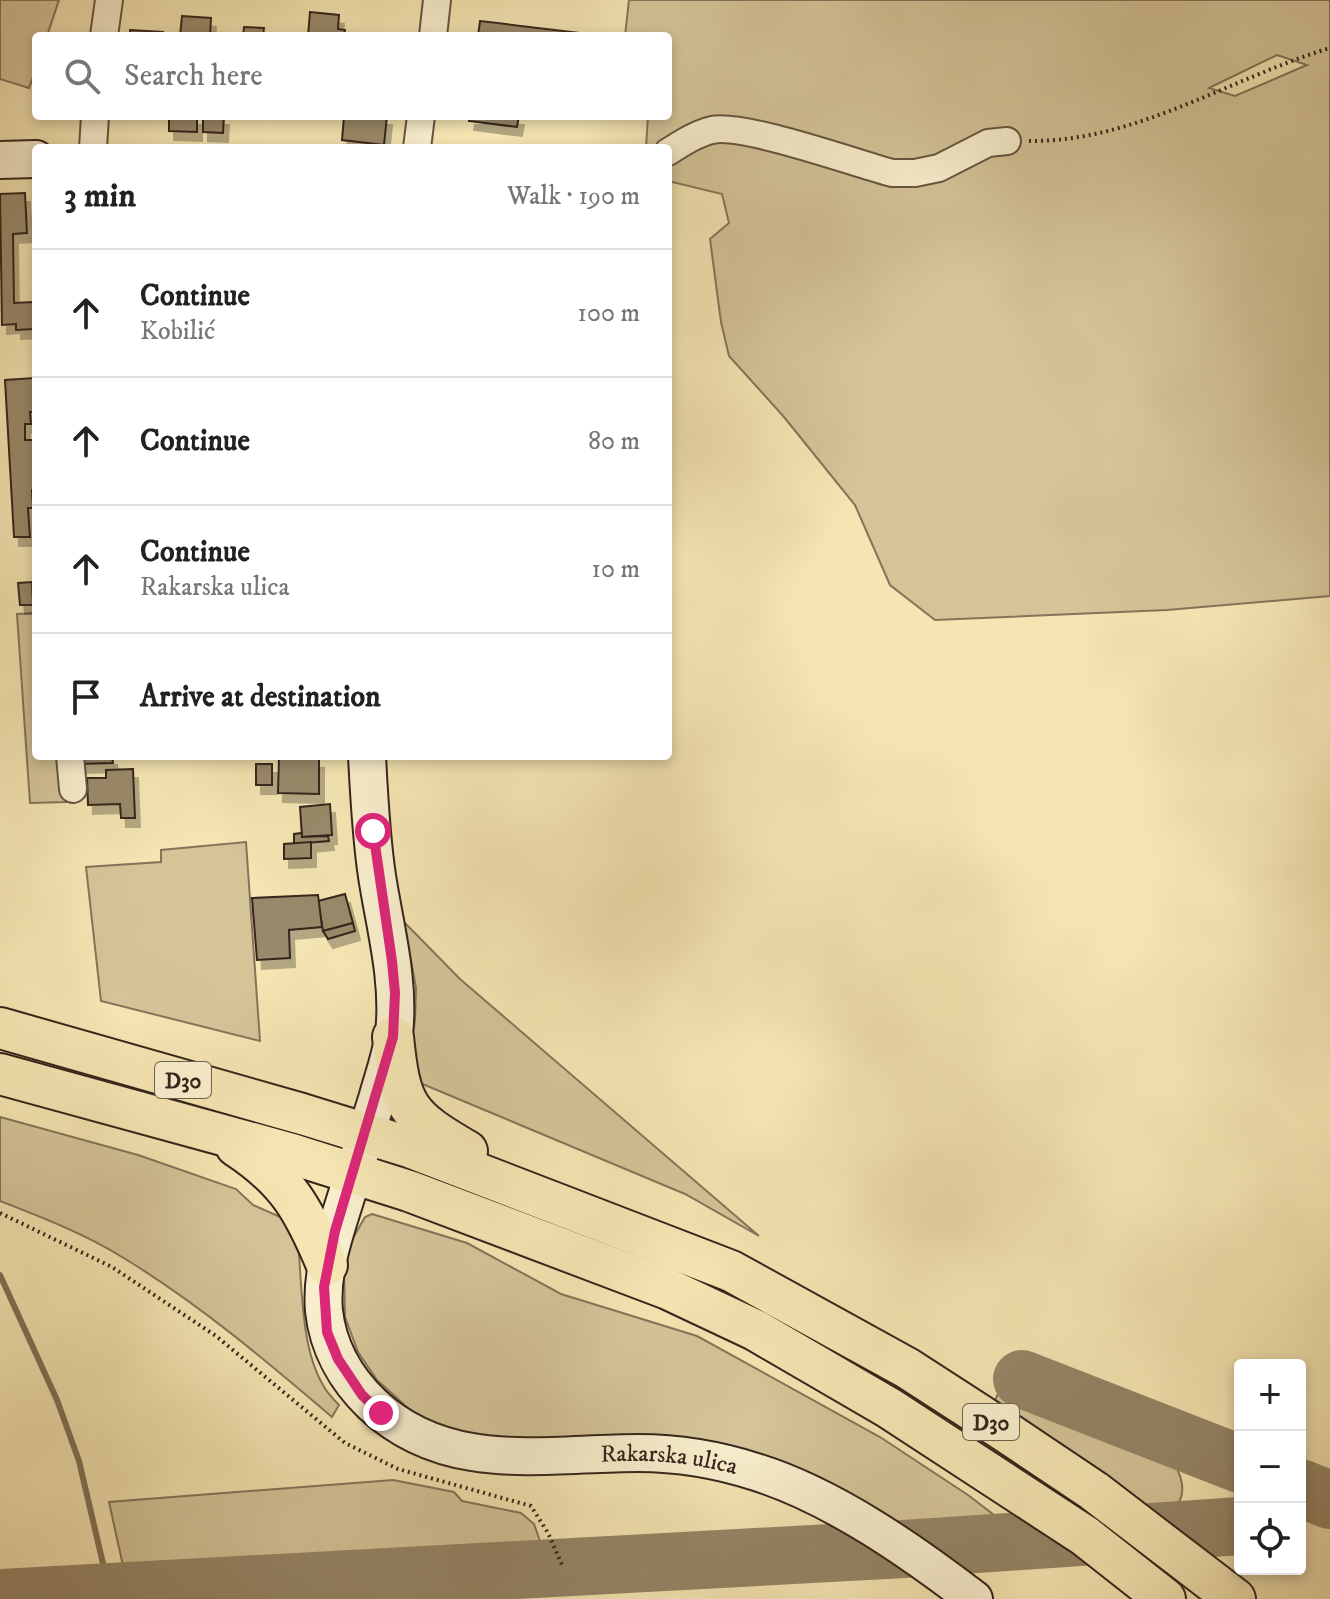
<!DOCTYPE html>
<meta charset="utf-8">
<style>
:root{--surface:#fff;--page:#f2f2f2;--text:#222;--muted:#767676;--line:#e0e0e0}
body{margin:0;font-family:"IM FELL DW Pica",serif;background:var(--page);color:var(--text)}
.controls{position:absolute;right:24px;bottom:24px;display:grid;overflow:hidden;border-radius:8px;box-shadow:0 4px 12px #0003}
.controls button{width:72px;height:72px;display:grid;place-items:center;padding:0;border:0;border-bottom:2px solid var(--line);background:var(--surface);color:var(--text);font:40px sans-serif}
.stop{position:absolute;width:24px;height:24px;margin:-18px;border:6px solid #db2777;border-radius:50%;background:#fff}
.stop.end{background:#db2777;border-color:#fff;box-shadow:0 2px 8px #0008}
.list{margin:0;padding:0;list-style:none}
h2{display:flex;justify-content:space-between;align-items:center;height:104px;margin:0;padding:0 32px;font-size:34px}
h2 small{font-size:26px;font-weight:400;color:var(--muted)}
.list li{display:grid;grid-template-columns:52px 1fr auto;gap:24px;align-items:center;box-sizing:border-box;height:128px;padding:0 32px;border-top:2px solid var(--line)}
.list b{display:block;font-size:30px;white-space:nowrap}
.list p{margin:0;font-size:26px;white-space:nowrap;color:var(--muted)}
.list em{font-size:26px;font-style:normal;color:var(--muted)}
.icon{flex:none;width:44px;height:44px;fill:none;stroke:currentColor;stroke-width:2;stroke-linecap:round;stroke-linejoin:round}
.map{position:relative;flex:none;width:1330px;height:1599px;overflow:hidden}
.search{position:absolute;background:var(--surface);box-shadow:0 4px 12px #0003;left:32px;top:32px;width:640px;height:88px;display:flex;align-items:center;gap:20px;box-sizing:border-box;padding:0 28px;border-radius:8px;color:var(--muted);font-size:30px}
.panel{position:absolute;background:var(--surface);box-shadow:0 4px 12px #0003;left:32px;top:144px;width:640px;height:616px;border-radius:8px}
.map>svg:first-child{display:block}
.green{fill:#d4c498;stroke:#85745a;stroke-width:2;fill-rule:evenodd}
.lines{fill:none;stroke-linecap:round;stroke-linejoin:round}
.stream{stroke:#817157;stroke-width:6}
.taxiway{stroke:#958566;stroke-width:58}
.building{fill:#99896a;stroke:#36251b;stroke-width:2;filter:url(#shadow)}
.minor-casing{stroke:#665541;stroke-width:30}
.secondary-casing{stroke:#36251b;stroke-width:40}
.primary-casing{stroke:#36251b;stroke-width:44}
.path{stroke:#36251b;stroke-width:4;stroke-dasharray:2 4;stroke-linecap:butt}
.minor{stroke:#f8eecd;stroke-width:26}
.secondary{stroke:#f8eecd;stroke-width:36}
.primary{stroke:#f4e5b2;stroke-width:40}
.route{stroke:#db2777;stroke-width:10}
.labels{text-anchor:middle;stroke-width:6;stroke-linejoin:round;paint-order:stroke}
.shield{fill:#f8eecd;stroke:#706150;stroke-width:2}
.shield-label{font-size:22px;font-weight:bold;fill:#36251b}
.street-label{font-size:24px;fill:#36251b;stroke:#f8eecd}
</style>
<div class="map">
<svg width="1330" height="1599" viewBox="0 0 1330 1599">
<defs>
<filter id="shadow"><feDropShadow dx="5" dy="9" stdDeviation="0" flood-color="#0004"/></filter>
</defs>
<rect width="100%" height="100%" fill="#f4e5b2"/>
<filter id="stains"><feTurbulence type="fractalNoise" baseFrequency=".0025" numOctaves="4"/><feColorMatrix values="0 0 0 0 .2 0 0 0 0 .09 0 0 0 0 .02 0 0 0 .5 -.17"/></filter>
<radialGradient id="worn" r=".72"><stop offset=".6" stop-color="#630" stop-opacity="0"/><stop offset="1" stop-color="#630" stop-opacity=".3"/></radialGradient>
<g class="green">
<path d="M0 0H59L47 36H36V69L29 88 0 79Z"/>
<path d="M629 0H1330V596L1167 610 935 620 890 585 855 505 784 417 729 356 721 322 710 239 729 223 722 194 668 181V148H646L648 116H668V36H625ZM1277 55 1307 65 1235 96 1209 88Z"/>
<path d="M36 613V756H64L66 802 30 803 17 614Z"/>
<path d="M246 842 260 1041 101 1001 86 867 161 862V850Z"/>
<path d="M404 922 460 979 759 1236 685 1194 420 1083 410 1049 415 1021 416 988Z"/>
<path d="M0 1117 138 1155 236 1189 253 1205 296 1224C303 1272 298 1343 323 1385 327 1393 333 1399 339 1405L332 1417C265 1360 198 1303 122 1257 85 1234 41 1217 0 1201Z"/>
<path d="M372 1214 467 1243 561 1294 697 1336 880 1437 968 1495 1011 1528 903 1533 842 1493 545 1441 486 1437 437 1427 410 1410 377 1380 358 1352 345 1317 344 1268 353 1238 365 1217Z"/>
<path d="M1001 1387 1175 1465C1190 1492 1182 1513 1150 1519L993 1405Z"/>
<path d="M393 1480 454 1492 462 1501 521 1513 534 1524 543 1550 125 1575 109 1502Z"/>
</g>
<g class="lines">
<path class="stream" d="M0 1275 57 1400 79 1461 105 1572"/>
<g class="taxiway">
<path d="M1022 1379 1240 1464"/>
<path d="M1300 1488 1330 1500"/>
<path d="M0 1598 904 1549 1240 1526"/>
</g>
</g>
<g class="building">
<path d="M310 12 339 15 338 29 345 30 344 36H308Z"/>
<path d="M182 16 211 18 210 36H180Z"/>
<path d="M480 21 605 36H478Z"/>
<path d="M244 27 264 28 263 36H243Z"/>
<path d="M130 30 163 32V36H130Z"/>
<path d="M169 116H197V132L169 131Z"/>
<path d="M203 116H224L223 133 203 132Z"/>
<path d="M344 116H387L384 145 342 140Z"/>
<path d="M470 116H519L517 127 469 121Z"/>
<path d="M25 193 27 233 13 234 14 303 33 302 34 329 16 330V324L2 325 0 194Z"/>
<path d="M34 378 35 412H30L31 424H25V440H33L34 454H36V489L32 490 33 508H28L30 537H14L5 380Z"/>
<path d="M32 582 33 605H20L18 583Z"/>
<path d="M78 756H112L113 763 78 764Z"/>
<path d="M279 757 319 759V794L278 793Z"/>
<rect x="256" y="764" width="16" height="21"/>
<path d="M133 769 135 818H121L120 804 88 805 87 778H106V770Z"/>
<path d="M330 804 332 835 302 837 300 807Z"/>
<path d="M302 833V837L328 836 329 841 294 844V834Z"/>
<path d="M311 842V858L284 859V844Z"/>
<path d="M345 894 353 923 323 931 318 901Z"/>
<path d="M318 895 322 927 289 930 290 958 257 960 252 898Z"/>
<path d="M353 923 355 931 328 939 323 931Z"/>
</g>
<g class="lines">
<g class="minor-casing">
<g id="minor">
<path d="M104 36 109 0"/>
<path d="M433 36 437 0"/>
<path d="M93 148 95 116"/>
<path d="M417 148 421 116"/>
<path d="M668 152C682 143 696 134 712 130 743 123 855 163 892 173H915L939 168 988 143 1007 141"/>
<path d="M70 756 73 789"/>
</g>
</g>
<g class="secondary-casing">
<g id="secondary">
<path d="M0 160 36 159"/>
<path id="s1" d="M367 756C369 796 371 836 377 876 385 928 400 980 394 1034 391 1056 383 1077 377 1099 365 1137 353 1175 341 1213 331 1245 321 1277 324 1311 328 1347 346 1379 372 1404 447 1475 544 1453 638 1453 677 1453 719 1460 756 1472 833 1496 911 1551 974 1599"/>
</g>
</g>
<g class="primary-casing">
<g id="primary">
<path d="M0 1028 302 1114 412 1148 731 1271 907 1368 1006 1432 1094 1491 1235 1599"/>
<path d="M393 1037C400 1107 407 1116 467 1151"/>
<path d="M0 1074 292 1154 409 1191 668 1289 755 1330 889 1408 1085 1536 1165 1599"/>
<path d="M236 1146C288 1180 304 1210 327 1265"/>
</g>
</g>
<g class="path">
<path d="M1029 141C1136 142 1230 78 1330 48"/>
<path d="M0 1213 112 1267 216 1336 345 1443 398 1469 531 1506 548 1533 563 1567"/>
</g>
<use href="#minor" class="minor"/>
<use href="#secondary" class="secondary"/>
<use href="#primary" class="primary"/>
</g>
<g class="lines">
<path class="route" d="M373 831 392 961 395 993 393 1037 335 1231 324 1287 327 1332 338 1359 362 1395 381 1413"/>
</g>
<g class="labels">
<g class="shield">
<rect x="155" y="1062" width="56" height="36" rx="6"/>
<rect x="963" y="1404" width="56" height="36" rx="6"/>
</g>
<g class="shield-label">
<text x="183" y="1088">D30</text>
<text x="991" y="1430">D30</text>
</g>
<g class="street-label">
<text dy="8" stroke="none"><textPath href="#s1" startOffset="984">Rakarska ulica</textPath></text>
</g>
</g>
<rect width="100%" height="100%" filter="url(#stains)"/>
<rect width="100%" height="100%" fill="url(#worn)"/>
</svg>
<div class="controls">
<button>+</button>
<button>−</button>
<button><svg class="icon" aria-label="locate" viewBox="0 0 24 24"><circle cx="12" cy="12" r="6"/><path d="M12 2v4M12 18v4M2 12h4M18 12h4"/></svg></button>
</div>
<div class="stop" style="left:373px;top:831px"></div>
<div class="stop end" style="left:381px;top:1413px"></div>
<div class="search"><svg class="icon" aria-label="search" viewBox="0 0 24 24"><circle cx="10" cy="10" r="6"/><path d="M15 15l6 6"/></svg>Search here</div>
<section class="panel">
<h2>3 min<small>Walk · 190 m</small></h2>
<ul class="list">
<li><svg class="icon" aria-label="ahead" viewBox="0 0 24 24"><path d="M12 20V5M6 11l6-6 6 6"/></svg><div><b>Continue</b><p>Kobilić</p></div><em>100 m</em></li>
<li><svg class="icon" aria-label="ahead" viewBox="0 0 24 24"><path d="M12 20V5M6 11l6-6 6 6"/></svg><div><b>Continue</b></div><em>80 m</em></li>
<li><svg class="icon" aria-label="ahead" viewBox="0 0 24 24"><path d="M12 20V5M6 11l6-6 6 6"/></svg><div><b>Continue</b><p>Rakarska ulica</p></div><em>10 m</em></li>
<li><svg class="icon" aria-label="arrive" viewBox="0 0 24 24"><path d="M6 21V4h12l-3 4 3 4H6"/></svg><div><b>Arrive at destination</b></div></li>
</ul>
</section>
</div>
